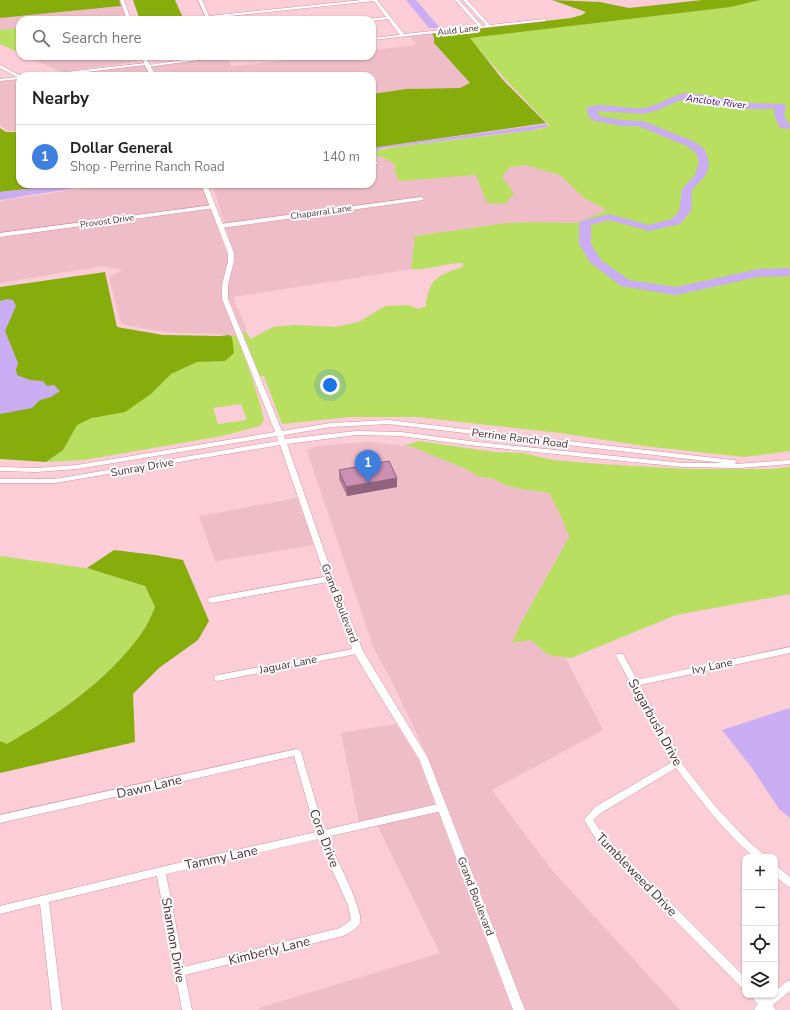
<!DOCTYPE html>
<meta charset="utf-8">
<style>
:root{--surface:#fff;--page:#f6f6f6;--text:#222;--muted:#767676;--line:#e0e0e0;--accent:#236b62}
body{margin:0;font-family:"Nunito Sans",sans-serif;background:var(--page);color:var(--text)}
.controls{position:absolute;right:12px;bottom:12px;display:grid;overflow:hidden;border-radius:8px;box-shadow:0 1px 3px #0004}
.controls button{width:36px;height:36px;display:grid;place-items:center;padding:0;border:0;border-bottom:1px solid var(--line);background:var(--surface);color:var(--text);font:20px sans-serif}
.you{position:absolute;left:330px;top:385px;width:14px;height:14px;margin:-10px;border:3px solid #fff;border-radius:50%;background:#1a73e8;box-shadow:0 0 0 6px #1a73e833}
.badge{display:grid;place-items:center;width:26px;height:26px;border-radius:50%;background:var(--accent);color:#fff;font-size:13px;font-weight:700}
.pin{position:absolute;translate:-50% -33px;filter:drop-shadow(0 1px 2px #0008)}
.pin::after{content:'';position:absolute;top:21px;width:14px;height:12px;background:inherit;clip-path:polygon(0 0,100% 0,50% 100%)}
.list{margin:0;padding:0;list-style:none}
h2{display:flex;justify-content:space-between;align-items:center;height:52px;margin:0;padding:0 16px;font-size:17px}
h2 small{font-size:13px;font-weight:400;color:var(--muted)}
.list li{display:grid;grid-template-columns:26px 1fr auto;gap:12px;align-items:center;box-sizing:border-box;height:64px;padding:0 16px;border-top:1px solid var(--line)}
.list b{display:block;font-size:15px;white-space:nowrap}
.list p{margin:0;font-size:13px;white-space:nowrap;color:var(--muted)}
.list em{font-size:13px;font-style:normal;color:var(--muted)}
.icon{flex:none;width:22px;height:22px;fill:none;stroke:currentColor;stroke-width:2;stroke-linecap:round;stroke-linejoin:round}
.map{position:relative;flex:none;width:790px;height:1010px;overflow:hidden}
.search{position:absolute;background:var(--surface);box-shadow:0 1px 3px #0004;left:16px;top:16px;width:360px;height:44px;display:flex;align-items:center;gap:10px;box-sizing:border-box;padding:0 14px;border-radius:12px;color:var(--muted);font-size:15px}
.panel{position:absolute;background:var(--surface);box-shadow:0 1px 3px #0004;left:16px;top:72px;width:360px;height:116px;border-radius:12px}
.map>svg:first-child{display:block}
.built{fill:#eebdc8}
.green{fill:#b8df60;fill-rule:evenodd}
.forest{fill:#87ad0d}
.water{fill:#cbadf3}
.lines{fill:none;stroke-linecap:round;stroke-linejoin:round}
.river{fill:#cbadf3;fill-rule:evenodd}
.minor-casing{stroke:#d690a1;stroke-width:1}
.tertiary-casing{stroke:#d690a1;stroke-width:1}
.minor{fill:#fff;fill-rule:evenodd}
.tertiary{fill:#fff;fill-rule:evenodd}
.wall{fill:#b07b9a}
.shaded-wall{fill:#90647d}
.building{fill:#cd8fb3;stroke:#90647d}
.labels{text-anchor:middle;stroke-width:4;stroke-linejoin:round;paint-order:stroke}
.far-street-label{font-size:9px;fill:#4e3138;stroke:#fcfcfc}
.far-water-label{font-size:10px;font-style:italic;fill:#41006d;stroke:#fcfcfc}
.street-label{font-size:11px;fill:#4e3138;stroke:#fcfcfc}
.near-street-label{font-size:13px;fill:#4e3138;stroke:#fcfcfc}
</style>
<div class="map">
<svg width="790" height="1010" viewBox="0 0 790 1010">
<rect width="100%" height="100%" fill="#facdd7"/>
<g class="built">
<path d="M121 6 125 20H20V28L0 30V18Z"/>
<path d="M432 34 434 37V43L471 83 460 88 406 89 372 94V76H156L152 66 227 58 231 66H235L319 56H372V50L417 45 410 37Z"/>
<path d="M37 56H135L137 62 61 72 30 58Z"/>
<path d="M144 65 150 76H36L73 72Z"/>
<path d="M20 78V131H8L0 125V80Z"/>
<path d="M372 156H380L396 164 400 181 477 175 487 203 502 177 510 167 525 165 560 175 584 198 608 210 577 223 530 222 506 223 415 236 411 269 233 297 247 331 243 333 229 299 228 285 235 261 234 253 212 184H372Z"/>
<path d="M111 184H201L227 254 228 261 221 286 222 299 236 335 231 336 221 334 164 332 121 324 109 277 122 270 103 266 0 283V201Z"/>
<path d="M369 442 413 447 468 470 477 476 494 479 505 485 516 488 549 493 561 516 569 537 521 623 513 643 531 640 548 655 565 657 603 730 492 790 551 869 680 1010H525L447 805 428 772V757L390 678 374 649 307 451 309 449 317 446Z"/>
<path d="M297 498 314 545 215 561 199 516Z"/>
<path d="M396 724 418 759 512 1010H259V1008L440 953 377 825 360 828 341 733Z"/>
</g>
<g class="green">
<path d="M760 0H790V451L744 457 644 446 560 433 417 417H350L282 424 264 376H260L243 333 246 332 251 339 273 327 294 325 335 327 359 322 385 306 408 305 419 309 426 306C428 279 438 275 463 267V263C445 262 430 271 411 269L415 236 506 223 530 222 577 223 607 210 584 198 560 175 525 165 510 167 502 177 514 193 505 204 487 203 476 175 400 181 395 173V164L380 156H372V152L394 147 535 130 550 126 506 80 469 38 731 7Z"/>
<path d="M20 28V53L0 44V30Z"/>
<path d="M236 335C247 363 257 390 264 420L260 426 222 436 84 460 46 462 63 450 76 425 151 394 171 374 197 361H222L233 353 231 336ZM241 404 247 420 218 424 213 408Z"/>
<path d="M419 441 494 452 523 453 553 460 599 464 688 469H771L790 467V594L676 615 571 658 548 655 531 640 512 643 521 623 569 537 561 516 549 493 516 488 505 485 494 479 477 476 468 470 413 447 404 446Z"/>
<path d="M0 556 92 569 145 586 155 607C151 616 147 626 141 634 109 679 55 716 7 745L0 741Z"/>
</g>
<g class="forest">
<path d="M0 0H119L121 6 0 18Z"/>
<path d="M133 0H175L184 20H140Z"/>
<path d="M552 0 600 2 629 8 702 0H760L731 7 470 38 503 80 546 123 372 148V94L406 89 460 88 470 83 434 43V37L432 34 571 18 582 15 586 12Z"/>
<path d="M0 128 6 132H20V184H74L0 192Z"/>
<path d="M105 272 117 327 163 335 220 336 229 335 232 337 234 353 225 361 197 362 171 374 151 394 125 412 92 418 77 425 63 450 46 462 0 459V287Z"/>
<path d="M114 550 155 555 183 560 209 621 198 640 159 668 133 694 135 742 0 773V741L7 744C56 716 108 680 141 634 147 626 151 616 155 607L145 586 87 568Z"/>
</g>
<g class="water">
<path d="M406 0H416L439 27 438 28H429Z"/>
<path d="M546 124 549 126 533 130 383 148 372 153V148Z"/>
<path d="M74 184H100L0 200V192Z"/>
<path d="M7 299 13 300 16 306 5 331 18 363 16 370 17 375 30 380 43 381 47 386 54 385 60 391 51 397 40 400 32 408 0 414V301Z"/>
<path d="M790 708V818L779 809 752 768 722 730Z"/>
</g>
<g class="lines">
<path class="river" d="M686 93 705 95 743 103 784 104 786 106 784 115 788 123H790V129L780 128 774 115 775 109H743L705 101 686 99 678 101 658 110 643 114 597 111 599 116 622 120 643 121 695 142 705 150 709 162 708 170 705 176 692 190 691 211 680 224 649 231 609 220 591 225V244L601 260 629 280 676 287 758 269 790 268V276L758 277 676 295 621 286 590 262 579 244V223L581 221 609 214 649 225 672 219 679 211 682 189 695 175 699 162 696 153 687 146 638 126H622L591 120 586 109 588 107C606 102 625 110 644 108 659 106 671 95 686 93Z"/>
<g class="minor-casing">
<g id="minor">
<path d="M198 0H202L209 16 362 0H377L404 34 478 26 455 0H459L482 26 486 25 463 0H467L490 25 545 19 547 20 545 21 372 40V38L400 35 388 19 372 21 365 20 367 19 386 17 374 1 210 18 211 20H207Z"/>
<path d="M212 56H224L222 57 147 67H145V65L52 76H38L40 75 146 63 148 65Z"/>
<path d="M0 65 21 76H20V79L0 81V79L17 77 0 68Z"/>
<path d="M376 162 378 163V164L372 165V163Z"/>
<path d="M208 184H219L205 188 202 186Z"/>
<path d="M421 197 424 199 423 200 221 228 218 226 221 224Z"/>
<path d="M213 205 215 206V208L0 237V233Z"/>
<path d="M330 576 334 579 333 581 212 603 209 602 208 600 209 598 212 597Z"/>
<path d="M790 647V653L640 685 680 761 715 806 746 839 763 854 765 857H754C723 830 700 800 676 768L601 813 593 820 604 836 745 977V989L741 987 598 842 584 820 595 807 672 762 616 656 617 654H623L637 680Z"/>
<path d="M358 648 361 649 362 651 361 653 218 681 215 680 214 678 215 676 218 675Z"/>
<path d="M297 749 300 750 301 752 324 830 442 803 445 804 446 807 445 810 442 811 326 837C333 851 365 912 360 923 358 928 348 934 343 936L185 975 192 1010H182L157 876 49 902 62 1010H52L40 904 0 914V906L161 867 316 832 294 756 0 823V815ZM318 839 348 905 351 920 340 928 184 967 166 874Z"/>
<path d="M775 866 778 867 790 877V887L787 886 775 876Z"/>
<path d="M790 980V991L773 1005 776 1010H754L755 1007 758 1004 752 998 751 995H763L766 998 770 995H775V991L786 982Z"/>
</g>
</g>
<g class="tertiary-casing">
<g id="tertiary">
<path d="M120 0H124L131 20H127Z"/>
<path d="M141 56H145L156 76H150Z"/>
<path d="M201 184H207L234 253V261L228 285V299L282 431 331 423 388 420 732 460H735L736 462 735 464 790 460V464L740 468 683 467 477 446 401 436 356 435 287 444 334 579 363 651 428 758 525 1010H513L419 759 372 683 353 651 326 579 280 445 55 483H0V479H55L278 441 277 436 77 469 36 472 0 471V467L36 468 77 465 275 432 222 299V285L228 261V253ZM388 424 723 463H683L477 442 401 432 356 431 285 439 284 435 331 427Z"/>
</g>
</g>
<use href="#minor" class="minor"/>
<use href="#tertiary" class="tertiary"/>
</g>
<path class="wall" d="M339 470 397 478V487L347 496 339 479Z"/>
<path class="shaded-wall" d="M397 478V487L347 496 346 487Z"/>
<path class="building" d="M389 461 397 478 346 487 339 470Z"/>
<g class="labels">
<g class="far-street-label">
<text transform="translate(458 30) rotate(-6)" y="3">Auld Lane</text>
<text transform="translate(321 212) rotate(-8)" y="3">Chaparral Lane</text>
<text transform="translate(107 221) rotate(-8)" y="3">Provost Drive</text>
</g>
<g class="far-water-label">
<text transform="translate(716 101) rotate(7)" y="4">Anclote River</text>
</g>
<g class="street-label">
<text transform="translate(520 438) rotate(7)" y="4">Perrine Ranch Road</text>
<text transform="translate(142 467) rotate(-10)" y="4">Sunray Drive</text>
<text transform="translate(340 603) rotate(69)" y="4">Grand Boulevard</text>
<text transform="translate(288 664) rotate(-11)" y="4">Jaguar Lane</text>
<text transform="translate(712 666) rotate(-12)" y="4">Ivy Lane</text>
<text transform="translate(476 896) rotate(69)" y="4">Grand Boulevard</text>
</g>
<g class="near-street-label">
<text transform="translate(656 722) rotate(61)" y="5">Sugarbush Drive</text>
<text transform="translate(149 786) rotate(-13)" y="5">Dawn Lane</text>
<text transform="translate(325 838) rotate(69)" y="5">Cora Drive</text>
<text transform="translate(221 857) rotate(-12)" y="5">Tammy Lane</text>
<text transform="translate(637 874) rotate(46)" y="5">Tumbleweed Drive</text>
<text transform="translate(174 940) rotate(80)" y="5">Shannon Drive</text>
<text transform="translate(269 950) rotate(-14)" y="5">Kimberly Lane</text>
</g>
</g>
</svg>
<div class="controls">
<button>+</button>
<button>−</button>
<button><svg class="icon" aria-label="locate" viewBox="0 0 24 24"><circle cx="12" cy="12" r="6"/><path d="M12 2v4M12 18v4M2 12h4M18 12h4"/></svg></button>
<button><svg class="icon" aria-label="layers" viewBox="0 0 24 24"><path d="M12 4l9 5-9 5-9-5zM3 14l9 5 9-5"/></svg></button>
</div>
<div class="you"></div>
<div class="pin badge" style="left:368px;top:483px;background:#3f7fe0">1</div>
<div class="search"><svg class="icon" aria-label="search" viewBox="0 0 24 24"><circle cx="10" cy="10" r="6"/><path d="M15 15l6 6"/></svg>Search here</div>
<section class="panel">
<h2>Nearby<small></small></h2>
<ul class="list">
<li><span class="badge" style="background:#3f7fe0">1</span><div><b>Dollar General</b><p>Shop · Perrine Ranch Road</p></div><em>140 m</em></li>
</ul>
</section>
</div>
